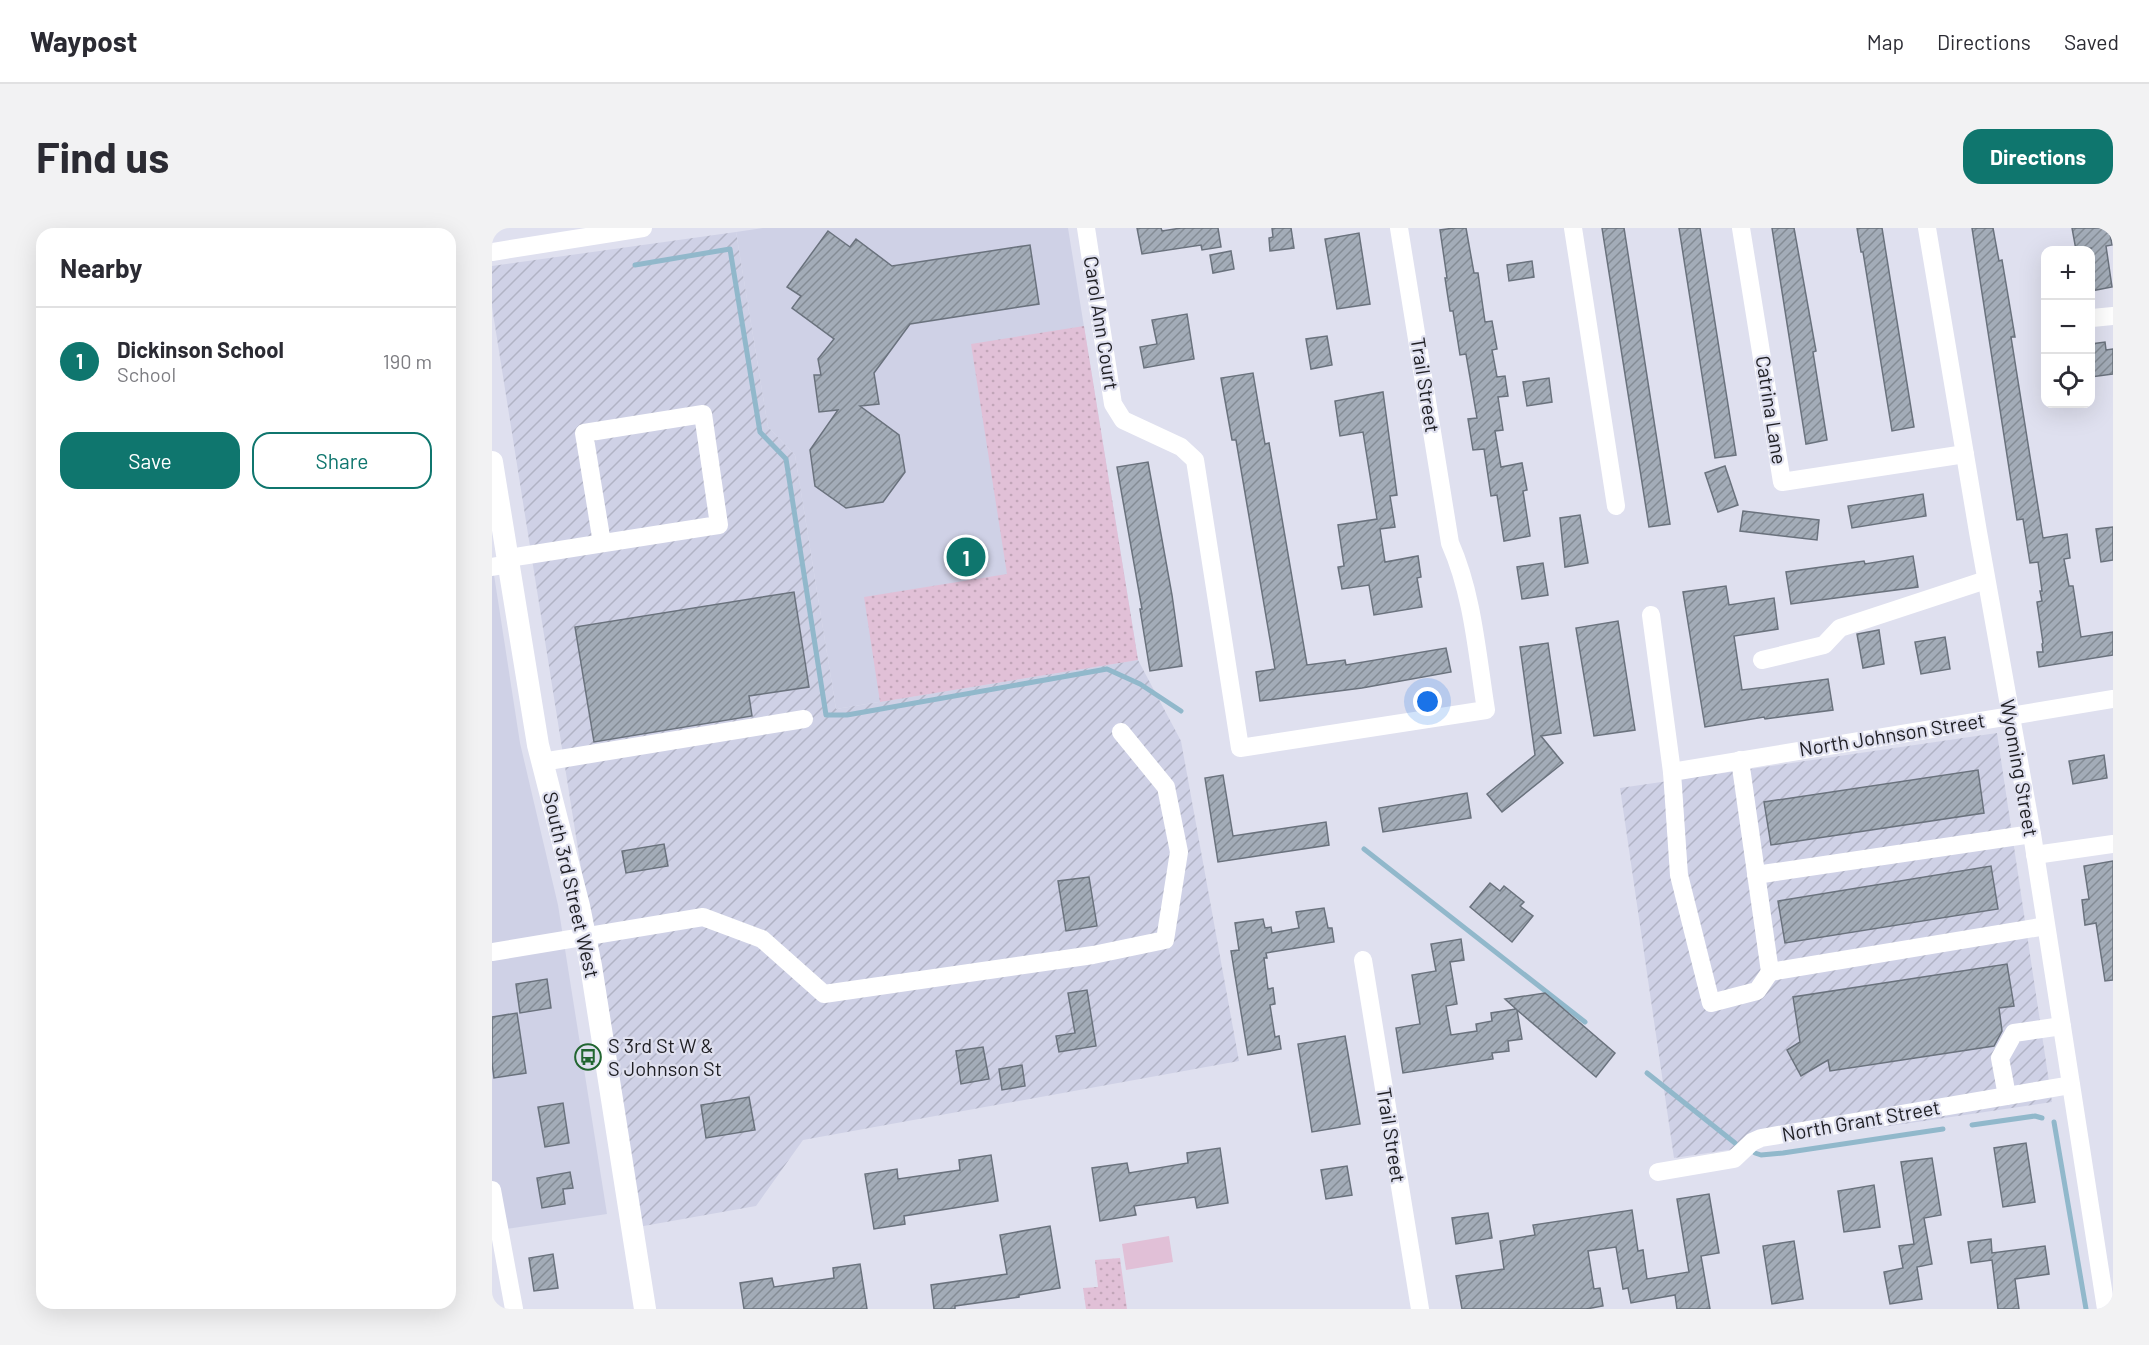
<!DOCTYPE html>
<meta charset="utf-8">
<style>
:root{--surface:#fff;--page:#f2f2f3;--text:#2b2b33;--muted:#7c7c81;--line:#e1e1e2;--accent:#0f766e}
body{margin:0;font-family:Barlow,sans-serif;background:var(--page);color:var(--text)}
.controls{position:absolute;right:18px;top:18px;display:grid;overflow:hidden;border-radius:12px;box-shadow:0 6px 24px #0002}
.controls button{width:54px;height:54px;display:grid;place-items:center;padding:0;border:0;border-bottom:2px solid var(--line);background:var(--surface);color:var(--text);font:30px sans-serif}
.you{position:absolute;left:936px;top:474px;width:21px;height:21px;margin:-15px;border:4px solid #fff;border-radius:50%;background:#1a73e8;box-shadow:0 0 0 9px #1a73e833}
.badge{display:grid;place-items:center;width:39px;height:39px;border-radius:50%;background:var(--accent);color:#fff;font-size:20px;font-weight:700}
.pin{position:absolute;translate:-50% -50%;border:3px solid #fff;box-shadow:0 2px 6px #0006}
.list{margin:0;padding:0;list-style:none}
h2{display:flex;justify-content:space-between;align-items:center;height:78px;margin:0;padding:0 24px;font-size:26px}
h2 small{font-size:20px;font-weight:400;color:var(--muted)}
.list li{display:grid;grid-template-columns:39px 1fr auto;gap:18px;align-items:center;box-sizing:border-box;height:108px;padding:0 24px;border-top:2px solid var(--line)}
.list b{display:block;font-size:22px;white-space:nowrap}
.list p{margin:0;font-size:20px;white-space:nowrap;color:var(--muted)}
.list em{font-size:20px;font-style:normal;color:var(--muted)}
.actions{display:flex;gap:12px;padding:18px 24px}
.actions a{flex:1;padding:14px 0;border:2px solid var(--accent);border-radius:18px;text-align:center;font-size:21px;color:var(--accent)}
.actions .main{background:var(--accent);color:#fff}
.icon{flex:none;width:33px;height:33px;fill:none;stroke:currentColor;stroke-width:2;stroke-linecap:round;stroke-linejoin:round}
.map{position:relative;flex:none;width:1621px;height:1081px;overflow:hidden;border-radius:18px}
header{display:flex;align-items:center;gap:36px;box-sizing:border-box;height:84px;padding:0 30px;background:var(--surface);border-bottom:2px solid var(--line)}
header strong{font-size:28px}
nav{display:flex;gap:33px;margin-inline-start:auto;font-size:21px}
.intro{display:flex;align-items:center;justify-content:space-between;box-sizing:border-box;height:144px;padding:0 36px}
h1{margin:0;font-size:42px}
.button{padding:15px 27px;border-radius:18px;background:var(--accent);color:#fff;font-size:21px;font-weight:700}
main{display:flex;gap:36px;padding:0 36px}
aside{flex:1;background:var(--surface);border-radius:18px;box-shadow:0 6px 24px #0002}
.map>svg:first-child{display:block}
.built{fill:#cfd1e6}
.industrial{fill:url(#industrial-furrows)}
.park{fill:url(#park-dots)}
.pitch{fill:#e1c0d7}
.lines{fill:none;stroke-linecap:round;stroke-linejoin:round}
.stream{stroke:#91b8cb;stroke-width:5}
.building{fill:url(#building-hatch);stroke:#6a727d;stroke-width:1.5}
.minor{stroke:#fff;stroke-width:18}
.major{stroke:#fff;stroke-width:22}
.labels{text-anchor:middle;stroke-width:4.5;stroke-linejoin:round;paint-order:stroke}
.street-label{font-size:20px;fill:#202025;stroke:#dfe0ef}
.poi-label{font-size:20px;fill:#202025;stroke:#dfe0ef;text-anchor:start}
</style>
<header>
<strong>Waypost</strong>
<nav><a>Map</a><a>Directions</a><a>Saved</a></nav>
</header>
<div class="intro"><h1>Find us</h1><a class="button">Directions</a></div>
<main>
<aside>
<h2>Nearby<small></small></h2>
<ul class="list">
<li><span class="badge">1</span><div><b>Dickinson School</b><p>School</p></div><em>190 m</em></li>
</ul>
<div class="actions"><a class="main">Save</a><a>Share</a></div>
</aside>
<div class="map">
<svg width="1621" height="1081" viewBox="0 0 1621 1081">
<defs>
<pattern id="industrial-furrows" width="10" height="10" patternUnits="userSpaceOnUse" patternTransform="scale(1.5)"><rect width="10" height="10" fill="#cfd1e6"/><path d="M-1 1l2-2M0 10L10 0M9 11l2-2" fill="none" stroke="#b1b3c5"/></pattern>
<pattern id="park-dots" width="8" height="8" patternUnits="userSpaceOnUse" patternTransform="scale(1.5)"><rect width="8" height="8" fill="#e1c0d7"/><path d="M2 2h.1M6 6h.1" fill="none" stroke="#c1a5b8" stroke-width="1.8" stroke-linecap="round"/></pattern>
<pattern id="building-hatch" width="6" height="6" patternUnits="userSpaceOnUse" patternTransform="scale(1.5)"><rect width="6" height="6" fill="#a3acb8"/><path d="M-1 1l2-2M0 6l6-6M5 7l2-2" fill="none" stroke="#848c95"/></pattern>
</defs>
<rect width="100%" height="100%" fill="#dfe0ef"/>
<g class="built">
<path d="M271 0H576L646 432 344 481 303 227 276 199 244 4Z"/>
<path d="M0 334 28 515 66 677 115 986 0 1003Z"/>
</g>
<g class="industrial">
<path d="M244 4 276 199 303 227 344 481 646 432 689 513 747 833 311 912 264 978 146 999 0 79V38Z"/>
<path d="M1505 505 1560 874 1182 930 1128 560Z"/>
</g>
<g class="park">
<path d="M592 98 646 432 388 474 372 369 515 346 479 116Z"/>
<path d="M628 1030 635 1081H594L591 1060 606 1059 603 1032Z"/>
</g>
<path class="pitch" d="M677 1008 681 1034 634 1042 630 1016Z"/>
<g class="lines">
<g class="stream">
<path d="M143 37 238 21 268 204 294 231 334 487H355L615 441 648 456 689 483"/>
<path d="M872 621 1093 794"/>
<path d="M1155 845 1243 915"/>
<path d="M1562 894 1594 1081"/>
<path d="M1480 897 1543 888 1550 890"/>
<path d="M1263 925 1269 927 1291 925 1451 901"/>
</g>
</g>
<g class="building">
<path d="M645 0H669L670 3 689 0H726L729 19 710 22 709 17 650 26Z"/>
<path d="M780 0H799L802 20 778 23 777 10 781 9Z"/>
<path d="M962 0H974L982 45H986L993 94 1000 93 1005 121 1000 122 1005 149 1013 148 1016 168 1006 169 1011 202 1003 203 1009 239 1030 235 1035 262 1031 263 1038 308 1012 313 1005 267 999 268 992 221 981 222 976 191 985 190 974 126 968 127 961 83H958L953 50H955L948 2Z"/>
<path d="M1110 0H1132L1178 296 1157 299Z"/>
<path d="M1187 0H1208L1244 227 1223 230Z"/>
<path d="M1280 0H1302L1324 123 1321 124 1335 212 1314 216Z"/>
<path d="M1365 0H1390L1422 199 1400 203 1371 24H1369Z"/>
<path d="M1480 0H1501L1507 33 1510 32 1523 109H1519L1551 310 1575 306 1578 330 1572 331 1577 358H1581L1589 409 1621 404V427L1547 439 1545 424H1551L1550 416 1551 415 1545 374 1550 373 1548 363H1550L1546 334 1538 335 1531 291 1525 292Z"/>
<path d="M1580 0H1617L1620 17 1614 18 1620 59 1599 63V20L1584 22Z"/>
<path d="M336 3 358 19 364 11 400 38 538 17 547 76 418 96 382 145 387 176 368 178 407 207 413 244 391 274 354 280 323 258 318 222 346 182 327 184 322 147H329L326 131 342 111 300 80 309 68 295 59Z"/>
<path d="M867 5 878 76 845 81 833 11Z"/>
<path d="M739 23 742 41 721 45 718 27Z"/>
<path d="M1040 33 1042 49 1017 53 1015 37Z"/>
<path d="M695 86 702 131 652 140 648 119 665 116 660 92Z"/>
<path d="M835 108 840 137 819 141 814 111Z"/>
<path d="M1613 114 1614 122 1621 121V146L1599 149V116Z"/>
<path d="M761 145 773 216 777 215 815 437 853 432 854 437 954 420 959 444 870 460 768 473 764 444 783 441 744 212H740L729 150Z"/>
<path d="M1057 150 1060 174 1035 178 1031 154Z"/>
<path d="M891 164 905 267 898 268 903 299 888 301 893 334 926 328 929 349 925 350 930 379 882 387 877 357 850 361 846 339 852 338 846 297 885 291 871 204 848 208 843 173Z"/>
<path d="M656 234 680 367 690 438 658 443 648 381H650L625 239Z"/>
<path d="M1233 238 1246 277 1226 284 1213 245Z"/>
<path d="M1431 266 1434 288 1360 300 1356 278Z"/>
<path d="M1251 283 1327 292 1325 312 1248 303Z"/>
<path d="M1088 287 1096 335 1073 339 1068 290Z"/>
<path d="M1621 299V332L1609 334 1604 301Z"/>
<path d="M1421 328 1426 359 1299 376 1294 344 1372 333 1373 336Z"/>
<path d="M1051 335 1056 367 1030 371 1025 339Z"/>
<path d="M1234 358 1237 377 1282 370 1286 401 1242 408 1250 462 1336 451 1341 482 1273 491 1272 489 1213 499 1191 364Z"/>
<path d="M302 364 317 459 257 468 260 488 102 514 83 399Z"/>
<path d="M1126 393 1143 502 1102 508 1084 400Z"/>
<path d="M1387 402 1392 436 1371 440 1365 406Z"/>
<path d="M1453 409 1458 441 1429 446 1423 414Z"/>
<path d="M1056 415 1069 505 1049 508 1071 535 1010 584 995 566 1043 527 1028 419Z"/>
<path d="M1612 527 1615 550 1581 556 1577 533Z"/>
<path d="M1486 542 1492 585 1279 617 1272 574Z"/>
<path d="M731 547 741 608 834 594 837 617 726 634 713 550Z"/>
<path d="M975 565 979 590 891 604 887 580Z"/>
<path d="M172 616 176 638 134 645 130 623Z"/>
<path d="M1621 633V752L1613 753 1604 695 1593 697 1590 672 1597 671 1592 638Z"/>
<path d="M1499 638 1506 681 1293 715 1286 673Z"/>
<path d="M597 649 605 698 574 703 566 653Z"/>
<path d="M998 655 1008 663 1012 658 1032 674 1028 678 1041 688 1020 714 978 679Z"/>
<path d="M832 680 836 700H840L842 714 774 725 775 730H772L776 761 781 760 783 776 778 777 783 809 787 808 789 821 756 827 739 723 747 722 743 695 771 691 773 700 779 699 780 705 807 700 804 684Z"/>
<path d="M969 711 972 732 958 734 965 776 954 778 959 807 985 803 984 796 1000 793 999 785 1024 781 1013 771 1053 765 1123 825 1104 849 1025 782 1030 811 1016 813 1017 823 1000 825 1001 831 911 845 904 800 928 796 920 747 944 743 939 716Z"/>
<path d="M1515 736 1522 778 1507 780 1510 803 1502 818 1338 843 1336 832 1309 848 1295 822 1308 814 1301 769Z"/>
<path d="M55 751 59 780 28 785 24 756Z"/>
<path d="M595 762 604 818 567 824 564 808 583 805 576 765Z"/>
<path d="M25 785 34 845 2 850 0 835V789Z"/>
<path d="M853 808 868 896 820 904 806 816Z"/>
<path d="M491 819 497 851 469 856 464 823Z"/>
<path d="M530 837 533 858 510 862 507 841Z"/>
<path d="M257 869 263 902 214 910 209 877Z"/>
<path d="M71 875 77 915 53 919 46 879Z"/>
<path d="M1534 915 1543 974 1511 979 1502 920Z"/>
<path d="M728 920 736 975 705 980 703 969 642 978 644 987 608 993 600 940 635 935 637 945 696 935 695 925Z"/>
<path d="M499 927 506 973 412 988 413 996 382 1001 373 946 405 941 406 951 468 942 467 932Z"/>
<path d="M1440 930 1449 987 1432 990 1440 1036 1425 1039 1430 1071 1398 1076 1392 1044 1411 1040 1407 1018 1422 1016 1409 934Z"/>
<path d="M855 938 860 967 834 971 829 942Z"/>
<path d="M78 944 81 960 71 961 73 976 50 980 45 950Z"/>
<path d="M1382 957 1388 999 1352 1004 1346 963Z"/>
<path d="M1217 966 1227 1025 1209 1028 1218 1081H1185L1183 1067 1139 1075 1136 1060 1131 1061 1124 1019 1096 1023 1102 1061 1108 1060 1111 1078 1094 1081H970L964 1048 1012 1041 1008 1013 1043 1007 1041 997 1140 982 1146 1023 1151 1022 1155 1051 1197 1044 1185 971Z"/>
<path d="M996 985 1000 1010 964 1016 960 990Z"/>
<path d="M558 998 568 1060 527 1067V1069L463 1078V1081H442L439 1057 515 1046 508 1007Z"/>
<path d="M1499 1011 1500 1025 1553 1018 1557 1046 1523 1051 1527 1081H1506L1500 1032 1479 1035 1476 1014Z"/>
<path d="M1302 1013 1311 1071 1280 1076 1271 1018Z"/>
<path d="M61 1026 66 1060 42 1063 37 1030Z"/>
<path d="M368 1036 375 1081H252L248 1055 280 1050 282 1059 342 1050 341 1040Z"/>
</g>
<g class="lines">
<g class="minor">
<path d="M594 0 621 176 631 192 689 219 703 232 748 520 994 482C985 426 981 367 958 315L907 0"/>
<path d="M1081 0 1124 278"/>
<path d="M1249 0 1290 254 1473 226"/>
<path d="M1435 0 1486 304 1540 606 1614 1081"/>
<path d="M0 24 151 0"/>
<path d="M1600 90 1621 88"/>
<path d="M16 330 36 327 220 298 227 297 211 186 92 205 110 315"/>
<path d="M0 339 17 336"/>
<path d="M1159 387 1180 544 1187 647 1219 775 1265 763 1278 744"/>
<path d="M1270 432 1332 417 1348 400 1494 352"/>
<path d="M1248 532 1278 744 1554 698"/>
<path d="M50 534 312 491"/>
<path d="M1180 544 1621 471"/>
<path d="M1543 627 1621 616"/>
<path d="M1264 647 1540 606"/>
<path d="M0 724 211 689 270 711 332 766 601 727 673 712 687 624 674 559 629 504"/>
<path d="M871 732 928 1081"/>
<path d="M1515 868 1508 830 1522 805 1570 798"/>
<path d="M1166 944 1242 931 1260 914 1269 910 1579 857"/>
<path d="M0 962 22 1081"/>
</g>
<path class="major" d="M0 234 46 517 87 678 99 738 153 1081"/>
</g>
<defs>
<g id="bus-ring" transform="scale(1.35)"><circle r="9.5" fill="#dfe0ef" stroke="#226631" stroke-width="1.5"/><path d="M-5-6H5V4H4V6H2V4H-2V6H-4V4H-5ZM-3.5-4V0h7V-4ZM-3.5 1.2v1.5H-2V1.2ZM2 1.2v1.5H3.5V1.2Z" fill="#226631"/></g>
</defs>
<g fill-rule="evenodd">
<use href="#bus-ring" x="96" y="829"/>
</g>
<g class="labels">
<g class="street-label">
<text transform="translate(609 95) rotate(81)" y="7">Carol Ann Court</text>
<text transform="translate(933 157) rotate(81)" y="7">Trail Street</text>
<text transform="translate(1279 182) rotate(81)" y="7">Catrina Lane</text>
<text transform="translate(1400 507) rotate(-9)" y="7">North Johnson Street</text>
<text transform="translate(1527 540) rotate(80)" y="7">Wyoming Street</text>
<text transform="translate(79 657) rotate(77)" y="7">South 3rd Street West</text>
<text transform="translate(1369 893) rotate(-10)" y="7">North Grant Street</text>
<text transform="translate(899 907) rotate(81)" y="7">Trail Street</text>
</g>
<g class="poi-label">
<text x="116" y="825">S 3rd St W &amp;<tspan x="116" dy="23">S Johnson St</tspan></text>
</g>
</g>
</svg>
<div class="controls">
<button>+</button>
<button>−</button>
<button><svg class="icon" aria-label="locate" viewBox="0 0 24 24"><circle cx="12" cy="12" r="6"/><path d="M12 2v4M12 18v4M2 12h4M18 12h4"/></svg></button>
</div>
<div class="you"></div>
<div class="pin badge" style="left:474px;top:329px">1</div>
</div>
</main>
